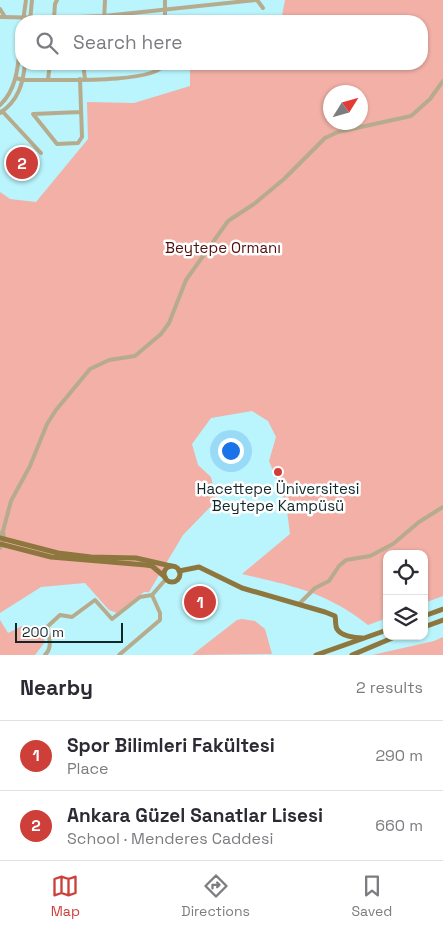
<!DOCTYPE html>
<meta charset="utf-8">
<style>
:root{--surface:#fff;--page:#f7f7f7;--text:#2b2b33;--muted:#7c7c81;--line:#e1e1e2;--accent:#cd3f38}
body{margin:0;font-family:"Space Grotesk",sans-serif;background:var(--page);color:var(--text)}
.controls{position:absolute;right:15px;bottom:15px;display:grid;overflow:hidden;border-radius:10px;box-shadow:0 1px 4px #0004}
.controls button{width:45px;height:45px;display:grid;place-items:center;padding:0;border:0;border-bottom:1px solid var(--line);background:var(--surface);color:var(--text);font:25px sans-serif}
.compass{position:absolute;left:323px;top:85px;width:45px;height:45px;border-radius:50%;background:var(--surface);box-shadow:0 1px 4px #0004;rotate:53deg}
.scale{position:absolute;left:15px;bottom:12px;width:108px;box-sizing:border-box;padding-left:5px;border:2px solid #11282b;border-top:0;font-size:14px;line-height:18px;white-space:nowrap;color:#11282b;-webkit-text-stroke:4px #fff;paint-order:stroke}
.you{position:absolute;left:230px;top:450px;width:18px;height:18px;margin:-12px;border:4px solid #fff;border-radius:50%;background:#1a73e8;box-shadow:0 0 0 8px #1a73e833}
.badge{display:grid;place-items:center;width:32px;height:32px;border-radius:50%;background:var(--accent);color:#fff;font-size:16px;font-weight:700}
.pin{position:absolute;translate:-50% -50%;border:2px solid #fff;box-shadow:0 1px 5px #0006}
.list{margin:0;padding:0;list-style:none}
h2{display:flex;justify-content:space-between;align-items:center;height:65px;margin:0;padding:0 20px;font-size:21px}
h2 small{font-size:16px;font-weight:400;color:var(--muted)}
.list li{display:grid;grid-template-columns:32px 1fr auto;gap:15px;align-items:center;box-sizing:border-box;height:70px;padding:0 20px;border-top:1px solid var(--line)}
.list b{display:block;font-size:19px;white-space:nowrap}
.list p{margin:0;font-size:16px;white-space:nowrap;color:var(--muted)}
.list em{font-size:16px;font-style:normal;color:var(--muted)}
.icon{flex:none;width:28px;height:28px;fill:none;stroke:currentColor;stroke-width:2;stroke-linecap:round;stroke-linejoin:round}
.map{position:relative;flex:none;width:443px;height:655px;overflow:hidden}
.search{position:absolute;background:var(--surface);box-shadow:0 1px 4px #0004;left:15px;right:15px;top:15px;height:55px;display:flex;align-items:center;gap:12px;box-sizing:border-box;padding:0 18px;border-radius:20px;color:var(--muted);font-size:19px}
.sheet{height:205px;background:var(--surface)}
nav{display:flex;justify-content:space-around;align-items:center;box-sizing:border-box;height:70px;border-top:1px solid var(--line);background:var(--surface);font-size:14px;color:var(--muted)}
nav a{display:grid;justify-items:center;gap:2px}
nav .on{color:var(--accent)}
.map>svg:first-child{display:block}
.green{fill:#f2b0a7;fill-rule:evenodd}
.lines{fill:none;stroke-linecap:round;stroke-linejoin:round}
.minor{stroke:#b7ab8e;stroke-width:4}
.major{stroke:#8e773e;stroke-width:5}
.poi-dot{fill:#cd3f38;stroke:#fff;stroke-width:2}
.labels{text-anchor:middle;stroke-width:5;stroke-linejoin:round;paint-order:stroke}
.park-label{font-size:15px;fill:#530f0d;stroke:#fff}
.poi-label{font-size:15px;fill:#11282b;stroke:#fff}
</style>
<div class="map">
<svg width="443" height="655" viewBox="0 0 443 655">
<rect width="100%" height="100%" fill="#baf4fc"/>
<g class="green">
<path d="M285 0H443V596L424 603V554H387V618L368 625C326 592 292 586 242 574L290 534 286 503 269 461 276 437 268 421 252 411 211 418 192 444 198 465 211 477 216 501 183 535 149 592H144L117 613 109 610 85 583 41 587 0 613V192L10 199 36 202 88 139 87 102 134 103 190 86V64H422V21H281ZM330 92H360V122H330Z"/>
<path d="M242 619 255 621 265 629 272 654 192 655 237 620Z"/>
<path d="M0 620 8 633 22 626 42 634 45 642 35 655H0Z"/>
<path d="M443 637V655H372L434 641Z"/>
</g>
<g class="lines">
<g class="minor">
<path d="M257 0 263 8"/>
<path d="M0 9 5 17"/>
<path d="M0 17 54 18 104 16 256 0"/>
<path d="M54 18 55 4 57 0"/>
<path d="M23 21 26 0"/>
<path d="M30 21 32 0"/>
<path d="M104 21 105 0"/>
<path d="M165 21V0"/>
<path d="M83 64 85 79"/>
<path d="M16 78 23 80C47 79 155 85 165 64"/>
<path d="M48 79 50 64"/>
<path d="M80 79 82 137 78 143 57 144 33 114 81 112"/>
<path d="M0 105C19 87 18 61 21 37"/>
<path d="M2 111 41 153"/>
<path d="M0 113C18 101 23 84 25 64"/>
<path d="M0 535 3 531 11 501 30 466 47 424 56 410 90 369 109 360 135 356 161 334 169 323 186 280 228 221 254 204 284 179 325 138 338 132 411 116 430 99 443 81"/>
<path d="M0 548 4 539 3 531"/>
<path d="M300 603 315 588 329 581 339 566 346 560 370 556 393 544 419 522 443 507"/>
<path d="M45 655C53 647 49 637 47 627L60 615 72 617 95 600 112 619 140 597 152 595 166 579"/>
<path d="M119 655 160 620V613L152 595"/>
</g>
<g class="major">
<path d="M0 538 58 553 91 557 136 558 171 566"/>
<path d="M0 544 51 557 146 565 152 566 165 577"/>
<circle cx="172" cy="574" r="8"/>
<path d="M179 571 199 567 242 588 325 612 335 616C336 620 335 626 337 629 341 636 355 638 362 638"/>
<path d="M424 616 443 609"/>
<path d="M424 627 443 620"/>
<path d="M316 655 387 630"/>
<path d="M352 655 397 636"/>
</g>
</g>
<circle class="poi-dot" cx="278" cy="472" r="5"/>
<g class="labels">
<g class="park-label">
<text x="223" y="253">Beytepe Ormanı</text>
</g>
<g class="poi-label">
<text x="278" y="494">Hacettepe Üniversitesi<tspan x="278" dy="17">Beytepe Kampüsü</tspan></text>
</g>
</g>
</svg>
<div class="controls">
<button><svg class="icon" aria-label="locate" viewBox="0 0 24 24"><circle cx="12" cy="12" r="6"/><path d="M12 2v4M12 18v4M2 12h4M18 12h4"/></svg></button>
<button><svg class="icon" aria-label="layers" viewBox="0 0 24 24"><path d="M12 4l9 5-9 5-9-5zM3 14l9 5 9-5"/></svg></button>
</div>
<svg class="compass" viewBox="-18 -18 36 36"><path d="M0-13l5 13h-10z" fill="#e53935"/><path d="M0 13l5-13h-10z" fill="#7c7c81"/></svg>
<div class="scale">200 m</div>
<div class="you"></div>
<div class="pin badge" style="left:200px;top:602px">1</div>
<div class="pin badge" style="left:22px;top:163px">2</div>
<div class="search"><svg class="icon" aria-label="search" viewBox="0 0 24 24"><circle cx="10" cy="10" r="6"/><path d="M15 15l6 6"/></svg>Search here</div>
</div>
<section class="sheet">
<h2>Nearby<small>2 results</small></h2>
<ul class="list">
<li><span class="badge">1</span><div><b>Spor Bilimleri Fakültesi</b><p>Place</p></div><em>290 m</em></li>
<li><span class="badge">2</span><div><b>Ankara Güzel Sanatlar Lisesi</b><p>School · Menderes Caddesi</p></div><em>660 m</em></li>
</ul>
</section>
<nav>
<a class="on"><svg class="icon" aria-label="map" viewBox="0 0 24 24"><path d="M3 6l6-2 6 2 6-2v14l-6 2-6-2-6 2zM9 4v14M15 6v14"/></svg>Map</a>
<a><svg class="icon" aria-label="directions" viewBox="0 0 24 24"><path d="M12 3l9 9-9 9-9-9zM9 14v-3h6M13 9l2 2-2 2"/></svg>Directions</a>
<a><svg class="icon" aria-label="saved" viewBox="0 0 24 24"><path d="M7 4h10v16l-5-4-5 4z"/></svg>Saved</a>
</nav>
